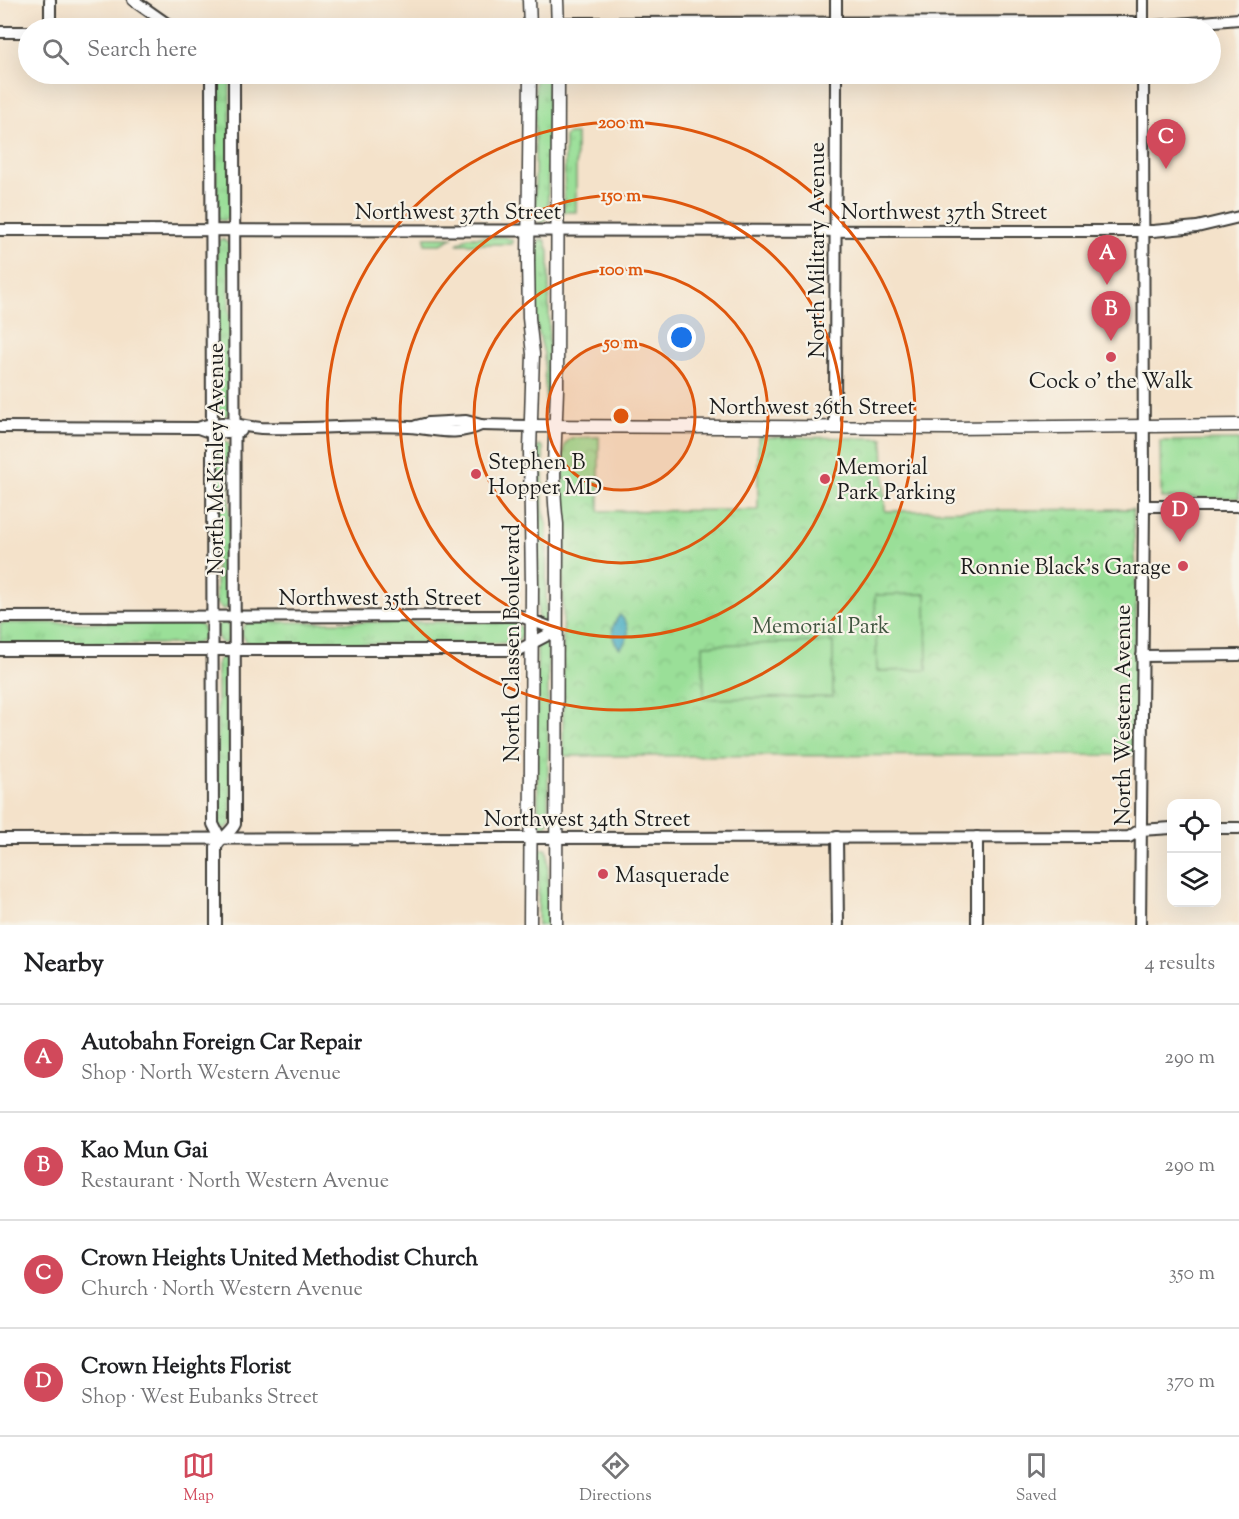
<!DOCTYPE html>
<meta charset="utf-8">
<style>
:root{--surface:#fff;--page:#f6f6f6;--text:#202124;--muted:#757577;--line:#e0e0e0;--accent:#d1495b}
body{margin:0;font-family:"Sorts Mill Goudy",serif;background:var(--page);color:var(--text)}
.controls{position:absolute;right:18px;bottom:18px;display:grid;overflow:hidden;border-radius:12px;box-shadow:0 6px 24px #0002}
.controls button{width:54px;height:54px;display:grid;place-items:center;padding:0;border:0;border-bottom:2px solid var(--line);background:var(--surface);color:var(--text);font:30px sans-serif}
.you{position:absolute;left:682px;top:338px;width:21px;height:21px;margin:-15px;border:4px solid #fff;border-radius:50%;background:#1a73e8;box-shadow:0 0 0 9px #1a73e833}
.badge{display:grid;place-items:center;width:39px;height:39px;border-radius:50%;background:var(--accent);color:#fff;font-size:20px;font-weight:700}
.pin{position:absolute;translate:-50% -50px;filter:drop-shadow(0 2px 3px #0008)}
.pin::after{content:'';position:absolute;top:32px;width:21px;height:18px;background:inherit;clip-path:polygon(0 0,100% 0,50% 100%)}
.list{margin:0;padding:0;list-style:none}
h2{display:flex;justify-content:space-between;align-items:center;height:78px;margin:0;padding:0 24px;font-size:26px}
h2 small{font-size:20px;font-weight:400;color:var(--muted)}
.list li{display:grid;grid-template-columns:39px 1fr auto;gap:18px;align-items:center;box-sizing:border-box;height:108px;padding:0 24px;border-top:2px solid var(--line)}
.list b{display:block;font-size:22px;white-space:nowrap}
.list p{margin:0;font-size:20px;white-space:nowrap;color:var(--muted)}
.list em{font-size:20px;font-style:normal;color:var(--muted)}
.icon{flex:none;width:33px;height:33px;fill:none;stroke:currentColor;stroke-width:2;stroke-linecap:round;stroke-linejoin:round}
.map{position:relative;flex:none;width:1239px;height:925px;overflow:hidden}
.search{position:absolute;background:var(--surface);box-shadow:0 6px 24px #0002;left:18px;right:18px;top:18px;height:66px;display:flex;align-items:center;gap:15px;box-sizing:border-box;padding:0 21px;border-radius:33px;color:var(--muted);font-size:22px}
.sheet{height:510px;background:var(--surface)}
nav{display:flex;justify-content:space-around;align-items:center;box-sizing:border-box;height:84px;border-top:2px solid var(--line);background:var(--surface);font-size:16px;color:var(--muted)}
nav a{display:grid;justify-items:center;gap:3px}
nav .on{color:var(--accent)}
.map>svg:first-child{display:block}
.grass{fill:url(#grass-tufts);stroke:#5b7e5a;stroke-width:1.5}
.park{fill:url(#park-crowns);stroke:#5b7e5a;stroke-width:1.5}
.pitch{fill:#9adf98;stroke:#5b7e5a;stroke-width:1.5}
.water{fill:#42aac1;stroke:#2f636e;stroke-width:1.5}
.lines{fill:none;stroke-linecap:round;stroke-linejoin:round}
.minor-casing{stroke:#3c3a36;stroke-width:14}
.major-casing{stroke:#3c3a36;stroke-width:15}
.minor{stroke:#fff;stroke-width:10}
.major{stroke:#fff;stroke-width:12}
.ring{fill:none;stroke:#de560d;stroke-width:3}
.poi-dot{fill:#d1495b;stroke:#f7f3e8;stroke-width:2}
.labels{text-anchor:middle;stroke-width:4.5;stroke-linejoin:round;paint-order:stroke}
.street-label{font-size:22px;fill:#1c1c1c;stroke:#f7f3e8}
.poi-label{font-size:22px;fill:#1c1c1c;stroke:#f7f3e8;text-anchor:start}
.park-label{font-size:22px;fill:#425641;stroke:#f7f3e8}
.centre{fill:#de560d;stroke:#f7f3e8;stroke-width:3}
.ring-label{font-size:18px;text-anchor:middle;font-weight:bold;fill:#de560d;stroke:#f7f3e8;stroke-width:4.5;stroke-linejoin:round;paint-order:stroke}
</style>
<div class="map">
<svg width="1239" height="925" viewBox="0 0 1239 925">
<defs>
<pattern id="grass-tufts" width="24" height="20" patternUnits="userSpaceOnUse" patternTransform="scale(1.5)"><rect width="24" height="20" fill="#9adf98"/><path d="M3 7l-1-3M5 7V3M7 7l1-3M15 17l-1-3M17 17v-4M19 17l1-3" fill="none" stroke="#84bf82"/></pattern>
<pattern id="park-crowns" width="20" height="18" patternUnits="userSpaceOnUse" patternTransform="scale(1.5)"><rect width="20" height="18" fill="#9adf98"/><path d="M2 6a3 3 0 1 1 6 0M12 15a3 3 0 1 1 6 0" fill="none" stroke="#84bf82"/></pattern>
</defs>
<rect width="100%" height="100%" fill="#f7f3e8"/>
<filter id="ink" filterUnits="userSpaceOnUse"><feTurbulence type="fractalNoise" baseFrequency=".0167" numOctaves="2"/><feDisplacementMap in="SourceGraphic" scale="12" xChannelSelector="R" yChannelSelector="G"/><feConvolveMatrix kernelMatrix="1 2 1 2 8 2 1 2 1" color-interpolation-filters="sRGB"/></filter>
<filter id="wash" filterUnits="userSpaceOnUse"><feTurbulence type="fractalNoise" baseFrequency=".008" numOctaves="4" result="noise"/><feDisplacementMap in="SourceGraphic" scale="24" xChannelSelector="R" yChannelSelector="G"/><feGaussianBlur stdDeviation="1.35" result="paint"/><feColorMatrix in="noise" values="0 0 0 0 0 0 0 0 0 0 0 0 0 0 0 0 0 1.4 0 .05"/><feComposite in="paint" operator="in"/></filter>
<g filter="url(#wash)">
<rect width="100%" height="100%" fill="#f4e2ca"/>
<g class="grass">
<path d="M850 26 1129 27 1133 28H848Z"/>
<path d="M216 74H230V214L226 220 223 221 216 218Z"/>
<path d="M535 74H548V210L546 219 542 223 538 220 535 211Z"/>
<path d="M568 134H576V212H564L565 136Z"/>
<path d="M425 237H454L441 244H425Z"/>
<path d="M468 237H505L512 240V244H457Z"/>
<path d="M223 239 229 244 230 412 224 417 216 411 217 245 218 241Z"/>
<path d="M540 239 545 240 549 251V389L546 407 544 354 535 318V250Z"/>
<path d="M1239 440V498H1161L1160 441Z"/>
<path d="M224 441 229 444 230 605 223 610 216 603 217 445Z"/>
<path d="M540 445 543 448V507L547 524 546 622 539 621 538 616 537 448Z"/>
<path d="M196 622 202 626 205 633 203 640 195 644H0V623Z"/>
<path d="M248 622H514C525 627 525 638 514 643L250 644 245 640 242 634 243 627Z"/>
<path d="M220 623H226L230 627 229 641 223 644 218 639 217 627Z"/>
<path d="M545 642 548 649V822L546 826H540L538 820 537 647 539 643Z"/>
<path d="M223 657 230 661 231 823 227 828 223 829 217 824V664L219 659Z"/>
<path d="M539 849H547L548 855V925H538Z"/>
</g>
<path class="park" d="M599 437V511L758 510V437L883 438 885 511 1133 509 1136 575 1135 755 565 756 563 753V455L565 444 571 438Z"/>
<g class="pitch">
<path d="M926 594 927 670 877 671 875 595Z"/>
<path d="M833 642V697L704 699 703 645Z"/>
</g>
<path class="water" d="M620 615C631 625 631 638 620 648 609 638 611 625 620 615Z"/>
</g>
<g filter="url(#ink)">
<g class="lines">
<g class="minor-casing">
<g id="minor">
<path d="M50 0V28"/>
<path d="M133 0 173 28"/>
<path d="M1143 0V28"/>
<path d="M544 28 558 23 1132 22 1140 28"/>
<path d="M836 28V0"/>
<path d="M1148 28 1154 26 1239 19"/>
<path d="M0 32H28"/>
<path d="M211 74 213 824 220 838"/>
<path d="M0 230 1153 231 1197 227 1239 217"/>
<path d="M416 426 428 423 466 421 481 425 531 426"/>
<path d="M0 427 198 428 212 433 241 431"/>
<path d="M835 427 836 74"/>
<path d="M198 428C225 418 236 426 261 428 311 430 360 424 409 427 436 429 456 437 481 425"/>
<path d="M1144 506H1239"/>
<path d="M0 617 520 616 557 630"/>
<path d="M0 650H519L557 630"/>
<path d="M1142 656 1239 655"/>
<path d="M1216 828H1239"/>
<path d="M837 837 838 925"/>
<path d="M977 837V925"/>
<path d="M0 839 1129 837 1140 830 1172 828"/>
<path d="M216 925V847C221 837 231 833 235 824L234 74"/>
<path d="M1140 925 1144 506 1143 74"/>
</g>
</g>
<g class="major-casing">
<g id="major">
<path d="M529 0 530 28"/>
<path d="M557 0 558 28"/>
<path d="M530 74 528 261 529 318 533 354 530 451 532 586 530 925"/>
<path d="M531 426 952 428 1239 425"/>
<path d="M556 925 557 524C551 478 556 433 557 388 558 283 557 178 558 74"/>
</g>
</g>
<use href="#minor" class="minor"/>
<use href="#major" class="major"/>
</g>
</g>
<circle cx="621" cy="416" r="74" fill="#de560d" fill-opacity=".12"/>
<g class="ring">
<circle cx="621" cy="416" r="74"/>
<circle cx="621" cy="416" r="147"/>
<circle cx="621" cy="416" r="221"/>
<circle cx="621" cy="416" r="294"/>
</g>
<g class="poi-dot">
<circle cx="1111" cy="357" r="6"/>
<circle cx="476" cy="474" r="6"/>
<circle cx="825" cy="479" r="6"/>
<circle cx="1183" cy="566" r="6"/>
<circle cx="603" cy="874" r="6"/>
</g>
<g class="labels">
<g class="street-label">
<text x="458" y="219">Northwest 37th Street</text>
<text x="944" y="219">Northwest 37th Street</text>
<text transform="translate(816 250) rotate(-90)" y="8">North Military Avenue</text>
<text x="812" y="414">Northwest 36th Street</text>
<text transform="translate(215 459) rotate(-90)" y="8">North McKinley Avenue</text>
<text x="380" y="605">Northwest 35th Street</text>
<text transform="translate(511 643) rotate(-90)" y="8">North Classen Boulevard</text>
<text transform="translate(1122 715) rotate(-90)" y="8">North Western Avenue</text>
<text x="587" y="826">Northwest 34th Street</text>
</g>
<g class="poi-label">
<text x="1111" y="388" text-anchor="middle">Cock o' the Walk</text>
<text x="488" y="469">Stephen B<tspan x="488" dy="25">Hopper MD</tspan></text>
<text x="837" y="474">Memorial<tspan x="837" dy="25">Park Parking</tspan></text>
<text x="1171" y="574" text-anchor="end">Ronnie Black's Garage</text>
<text x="615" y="882">Masquerade</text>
</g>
<g class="park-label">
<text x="821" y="633">Memorial Park</text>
</g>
</g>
<circle cx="621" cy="416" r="9" class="centre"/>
<g class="ring-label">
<text x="621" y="128">200 m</text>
<text x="621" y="201">150 m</text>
<text x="621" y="275">100 m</text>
<text x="621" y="348">50 m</text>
</g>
</svg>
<div class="controls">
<button><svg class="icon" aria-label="locate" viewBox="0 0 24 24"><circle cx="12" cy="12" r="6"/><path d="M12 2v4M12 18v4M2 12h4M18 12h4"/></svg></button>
<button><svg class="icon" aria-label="layers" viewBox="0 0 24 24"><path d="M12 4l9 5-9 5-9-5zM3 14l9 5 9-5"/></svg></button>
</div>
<div class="you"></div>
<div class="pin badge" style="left:1107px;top:285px">A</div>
<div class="pin badge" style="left:1111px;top:341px">B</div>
<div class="pin badge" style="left:1166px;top:169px">C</div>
<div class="pin badge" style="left:1180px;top:542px">D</div>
<div class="search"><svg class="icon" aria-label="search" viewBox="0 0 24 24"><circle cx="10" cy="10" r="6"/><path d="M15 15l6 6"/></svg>Search here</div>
</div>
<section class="sheet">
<h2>Nearby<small>4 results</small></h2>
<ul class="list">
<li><span class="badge">A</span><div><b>Autobahn Foreign Car Repair</b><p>Shop · North Western Avenue</p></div><em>290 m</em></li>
<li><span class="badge">B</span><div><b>Kao Mun Gai</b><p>Restaurant · North Western Avenue</p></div><em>290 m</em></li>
<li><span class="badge">C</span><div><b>Crown Heights United Methodist Church</b><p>Church · North Western Avenue</p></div><em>350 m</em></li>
<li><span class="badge">D</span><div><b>Crown Heights Florist</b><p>Shop · West Eubanks Street</p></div><em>370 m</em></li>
</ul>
</section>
<nav>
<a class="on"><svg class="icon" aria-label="map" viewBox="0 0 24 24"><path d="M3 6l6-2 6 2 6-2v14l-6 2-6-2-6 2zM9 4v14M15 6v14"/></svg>Map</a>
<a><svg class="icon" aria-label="directions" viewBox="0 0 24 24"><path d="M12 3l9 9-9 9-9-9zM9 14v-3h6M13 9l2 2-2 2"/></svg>Directions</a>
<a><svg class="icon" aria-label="saved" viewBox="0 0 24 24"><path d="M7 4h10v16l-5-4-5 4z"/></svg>Saved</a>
</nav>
